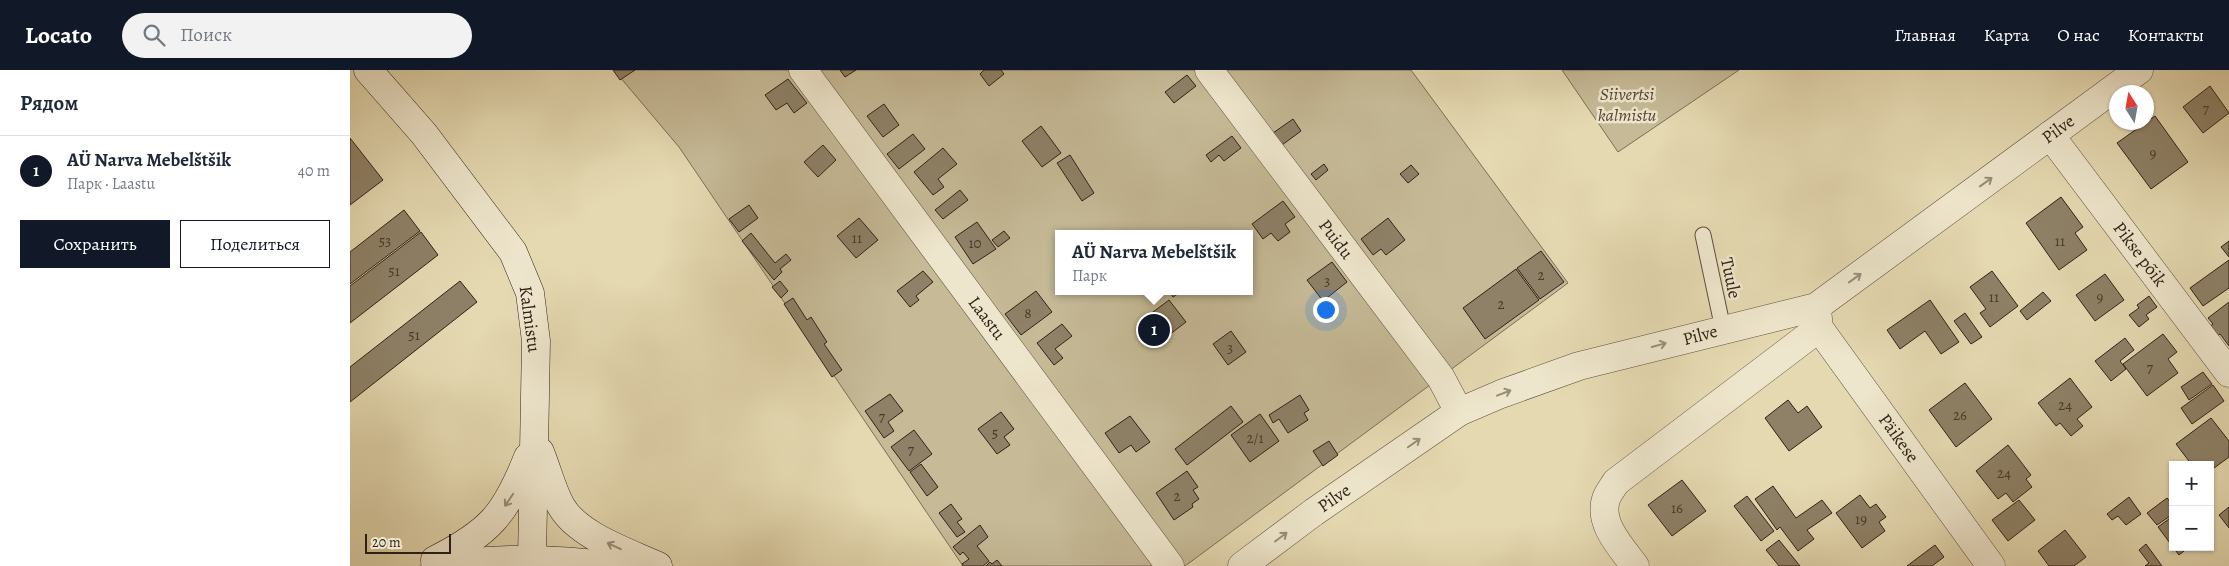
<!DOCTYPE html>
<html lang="ru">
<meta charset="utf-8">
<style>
:root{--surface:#fff;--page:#f2f2f3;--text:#1f2937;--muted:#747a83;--line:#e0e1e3;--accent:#111827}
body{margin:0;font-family:Alegreya,serif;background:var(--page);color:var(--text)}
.controls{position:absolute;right:15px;bottom:15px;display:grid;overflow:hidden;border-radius:0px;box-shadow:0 1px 4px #0004}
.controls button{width:45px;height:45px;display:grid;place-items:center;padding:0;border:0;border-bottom:1px solid var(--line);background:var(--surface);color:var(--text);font:25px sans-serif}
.compass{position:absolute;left:1759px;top:15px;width:45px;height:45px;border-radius:50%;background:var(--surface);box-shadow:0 1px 4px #0004;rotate:349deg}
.scale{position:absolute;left:15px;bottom:12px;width:86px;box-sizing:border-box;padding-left:5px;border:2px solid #302117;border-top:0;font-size:14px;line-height:18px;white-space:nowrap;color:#302117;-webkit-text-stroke:4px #eee6cc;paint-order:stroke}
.you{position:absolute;left:975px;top:239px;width:18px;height:18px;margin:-12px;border:4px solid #fff;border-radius:50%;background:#1a73e8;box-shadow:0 0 0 8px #1a73e833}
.badge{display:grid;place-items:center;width:32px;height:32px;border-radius:50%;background:var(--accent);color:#fff;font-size:16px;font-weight:700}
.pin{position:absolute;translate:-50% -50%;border:2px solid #fff;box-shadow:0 1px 5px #0006}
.popup{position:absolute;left:705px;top:160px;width:198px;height:65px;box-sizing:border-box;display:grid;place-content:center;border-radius:0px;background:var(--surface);filter:drop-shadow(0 1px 4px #0005);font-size:16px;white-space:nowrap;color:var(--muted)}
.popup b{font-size:19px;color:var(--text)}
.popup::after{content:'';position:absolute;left:50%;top:100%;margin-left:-10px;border:10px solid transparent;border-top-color:var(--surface)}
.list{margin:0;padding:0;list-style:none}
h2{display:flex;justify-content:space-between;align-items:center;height:65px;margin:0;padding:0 20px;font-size:21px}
h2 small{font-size:16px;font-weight:400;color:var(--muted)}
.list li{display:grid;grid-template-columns:32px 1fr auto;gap:15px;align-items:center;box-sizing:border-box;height:70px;padding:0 20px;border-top:1px solid var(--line)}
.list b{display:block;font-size:19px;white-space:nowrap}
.list p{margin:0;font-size:16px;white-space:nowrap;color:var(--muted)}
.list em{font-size:16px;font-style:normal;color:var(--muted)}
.actions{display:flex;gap:10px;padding:15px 20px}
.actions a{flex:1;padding:11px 0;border:1px solid var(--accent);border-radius:0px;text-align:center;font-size:18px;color:var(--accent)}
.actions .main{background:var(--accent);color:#fff}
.icon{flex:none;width:28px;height:28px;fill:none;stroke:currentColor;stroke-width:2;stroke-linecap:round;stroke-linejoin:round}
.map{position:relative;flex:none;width:1879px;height:496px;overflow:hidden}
header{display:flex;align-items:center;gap:30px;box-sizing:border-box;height:70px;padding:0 25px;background:var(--accent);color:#fff}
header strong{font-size:24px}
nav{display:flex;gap:28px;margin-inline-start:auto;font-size:18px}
.search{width:350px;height:45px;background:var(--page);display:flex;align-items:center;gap:12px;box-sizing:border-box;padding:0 18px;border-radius:28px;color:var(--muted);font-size:19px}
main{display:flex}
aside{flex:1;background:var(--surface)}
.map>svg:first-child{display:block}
.green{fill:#c6ba97;stroke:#7b6e57;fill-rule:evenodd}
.building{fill:#8e8167;stroke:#302117}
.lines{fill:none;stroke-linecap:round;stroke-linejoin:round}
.service-casing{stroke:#5d4f3e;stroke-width:17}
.minor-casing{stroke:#5d4f3e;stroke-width:29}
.secondary-casing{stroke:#302117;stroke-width:29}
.service{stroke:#eee6cc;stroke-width:15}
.minor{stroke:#eee6cc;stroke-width:28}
.secondary{stroke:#eee6cc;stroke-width:28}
.oneway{stroke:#988d7b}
.labels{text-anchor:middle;stroke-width:5;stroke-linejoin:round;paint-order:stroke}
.number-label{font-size:15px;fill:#48392b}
.park-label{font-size:18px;font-style:italic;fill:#564737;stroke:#eee6cc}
.street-label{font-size:18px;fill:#302117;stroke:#eee6cc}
</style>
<header>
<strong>Locato</strong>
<div class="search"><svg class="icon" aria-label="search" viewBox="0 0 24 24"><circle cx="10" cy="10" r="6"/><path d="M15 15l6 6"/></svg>Поиск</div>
<nav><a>Главная</a><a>Карта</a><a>О нас</a><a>Контакты</a></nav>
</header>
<main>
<aside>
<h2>Рядом<small></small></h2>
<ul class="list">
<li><span class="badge">1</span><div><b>AÜ Narva Mebelštšik</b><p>Парк · Laastu</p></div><em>40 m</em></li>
</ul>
<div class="actions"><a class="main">Сохранить</a><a>Поделиться</a></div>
</aside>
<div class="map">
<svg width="1879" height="496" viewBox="0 0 1879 496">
<rect width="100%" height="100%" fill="#e5d9b1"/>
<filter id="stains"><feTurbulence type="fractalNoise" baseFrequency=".004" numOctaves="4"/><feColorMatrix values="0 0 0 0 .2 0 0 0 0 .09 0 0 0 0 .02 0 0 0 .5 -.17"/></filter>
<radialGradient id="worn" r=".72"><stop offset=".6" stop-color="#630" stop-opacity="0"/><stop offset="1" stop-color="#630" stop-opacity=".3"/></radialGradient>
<g class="green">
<path d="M264 0H1061L1218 213 835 496H613L329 77ZM709 164H899V221H709Z"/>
<path d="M1212 0H1389L1268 82Z"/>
</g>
<g class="building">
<path d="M263 0H285L270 10Z"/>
<path d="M490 0H506L495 7Z"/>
<path d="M634 0H651L654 4 639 16 630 4Z"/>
<path d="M837 5 846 16 824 33 815 22Z"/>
<path d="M438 9 457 33 444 43 437 33 426 40 415 25Z"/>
<path d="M1860 16 1879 43 1853 63 1833 37Z"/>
<path d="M534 34 549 55 533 67 517 46Z"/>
<path d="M1805 46 1838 92 1801 119 1767 73Z"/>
<path d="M943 49 951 61 932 75 923 63Z"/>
<path d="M691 56 711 83 692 97 672 71Z"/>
<path d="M563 64 575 79 549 99 537 84Z"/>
<path d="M882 66 891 78 874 91 869 85 861 92 856 85Z"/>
<path d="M0 68 33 110 0 135Z"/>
<path d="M473 75 486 90 468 107 454 92Z"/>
<path d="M593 78 607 94 588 109 594 117 583 125 564 102Z"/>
<path d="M720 85 744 123 732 131 707 93Z"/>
<path d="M974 94 978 100 966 110 961 104Z"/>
<path d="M1061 95 1069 104 1058 113 1050 104Z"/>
<path d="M610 120 618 130 593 149 585 140Z"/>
<path d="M1711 127 1733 157 1725 163 1737 180 1709 200 1676 153Z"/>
<path d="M933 131 945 147 935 154 940 162 928 171 921 163 913 169 902 154Z"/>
<path d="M399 135 408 148 389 162 379 149Z"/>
<path d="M54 140 70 161 0 214V182Z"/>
<path d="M509 148 528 170 506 188 487 166Z"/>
<path d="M1038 148 1055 170 1036 185 1031 179 1023 185 1011 169Z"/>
<path d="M627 152 646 179 623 194 605 167Z"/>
<path d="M654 161 660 168 648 177 642 170Z"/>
<path d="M71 162 88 185 0 253V216Z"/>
<path d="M401 163 425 193 436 184 441 190 430 199 432 202 424 210 392 171Z"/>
<path d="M1879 171V187L1871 177Z"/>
<path d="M1191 181 1214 212 1190 229 1167 198Z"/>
<path d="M1879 190V218L1853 236 1840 218Z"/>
<path d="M982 192 997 212 973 231 957 210Z"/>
<path d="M1166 199 1189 230 1135 269 1113 238Z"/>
<path d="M573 201 583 212 566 226 569 230 560 237 547 221Z"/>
<path d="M1642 201 1668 236 1640 257 1630 243 1636 239 1620 217Z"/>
<path d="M1755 204 1774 230 1745 251 1726 225Z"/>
<path d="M110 211 127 232 0 332V297Z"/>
<path d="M430 211 438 221 431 228 422 217Z"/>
<path d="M686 221 702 242 671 265 655 244Z"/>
<path d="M793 221H803L797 226Z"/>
<path d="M819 221H832L823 227Z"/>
<path d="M1693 222 1701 231 1677 250 1670 241Z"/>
<path d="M1799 226 1807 237 1796 245 1799 249 1789 257 1779 245 1789 238 1787 235Z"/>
<path d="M443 228 457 250 461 247 477 272 474 274 492 300 482 307 434 234Z"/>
<path d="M819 230 836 252 815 268 812 265 805 270 799 262 807 256 799 245Z"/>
<path d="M1580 230 1609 272 1591 284 1575 261 1550 279 1537 260Z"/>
<path d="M1879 232V276L1870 264 1864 269 1856 259 1863 254 1858 248Z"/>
<path d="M1615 243 1632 267 1621 274 1604 251Z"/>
<path d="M712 254 722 266 705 279 713 288 704 295 687 273Z"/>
<path d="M881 261 896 282 878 295 863 274Z"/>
<path d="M1813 264 1827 282 1818 289 1828 303 1797 326 1773 294Z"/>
<path d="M1775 268 1784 280 1770 291 1776 299 1761 311 1745 291Z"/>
<path d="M1853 302 1862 314 1839 330 1831 317Z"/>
<path d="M1720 308 1742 337 1727 349 1733 356 1721 366 1710 353 1706 356 1688 333Z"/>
<path d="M1615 313 1642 349 1606 377 1579 340Z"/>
<path d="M1863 315 1874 331 1842 354 1831 338Z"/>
<path d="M540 324 553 341 538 352 544 361 534 368 515 341Z"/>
<path d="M950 325 959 340 954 343 958 350 938 363 929 349 923 353 919 345Z"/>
<path d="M1438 330 1448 343 1457 336 1472 357 1439 381 1415 348Z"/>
<path d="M881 336 893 352 837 395 825 379Z"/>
<path d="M651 342 664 359 654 367 660 375 647 384 628 359Z"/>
<path d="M910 344 929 371 900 392 881 365Z"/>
<path d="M780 346 800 372 786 382 781 375 769 383 755 363Z"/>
<path d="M1861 348 1879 371V387L1860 401V395H1842L1826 374Z"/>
<path d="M564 360 582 384 559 401 541 377Z"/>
<path d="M979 371 988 385 973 396 963 381Z"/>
<path d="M1658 375 1681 405 1676 409 1682 417 1663 432 1656 423 1648 429 1626 401Z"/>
<path d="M571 394 588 417 577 426 560 402Z"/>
<path d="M837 401 848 417 843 420 849 429 842 434 843 437 824 450 806 423Z"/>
<path d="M1332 410 1356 441 1322 466 1298 435Z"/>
<path d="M1423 416 1446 448 1472 430 1482 443 1457 460 1464 469 1448 481 1430 457 1427 460 1405 429Z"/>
<path d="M1510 425 1520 438 1526 434 1536 447 1529 452 1535 461 1512 478 1486 443Z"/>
<path d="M1397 426 1424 461 1411 471 1384 436Z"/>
<path d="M1779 427 1791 444 1776 455 1768 446 1762 450 1757 444Z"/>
<path d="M1817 428 1823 435V444L1807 455 1797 443Z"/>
<path d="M1669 430 1685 450 1658 471 1642 450Z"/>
<path d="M601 434 612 449 607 452 615 462 607 467 589 443Z"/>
<path d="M1879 437V458L1869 445Z"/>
<path d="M1823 446V477L1808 457Z"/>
<path d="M630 455 638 467 627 476 639 491 633 496H613L612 494 619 489 613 482 610 485 603 477Z"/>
<path d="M1715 460 1736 487 1724 496H1699L1688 481Z"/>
<path d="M1429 470 1450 496H1429L1416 480Z"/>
<path d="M1796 474 1812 496H1795L1799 493 1789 480Z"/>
<path d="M1585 475 1594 487 1582 496H1557Z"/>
<path d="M1823 477H1839L1829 485Z"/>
<path d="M647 490 652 496H636L640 492 642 494Z"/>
</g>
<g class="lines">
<g class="service-casing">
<path id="service" d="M1353 165 1373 259"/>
</g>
<g class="minor-casing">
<g id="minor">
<path d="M453 0 820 496"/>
<path d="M859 0 1091 308 1109 342"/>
<path d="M1700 65 1879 303"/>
<path d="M1467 240 1469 258 1641 496"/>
<path d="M892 496 964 442 1109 342 1151 324 1229 296 1466 237 1789 0"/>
<path d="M1285 496C1272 478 1248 454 1256 429 1258 423 1263 417 1266 412L1469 258"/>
</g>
</g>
<g class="secondary-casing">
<g id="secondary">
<path d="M18 0 74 64 163 182 180 223 186 271 182 490"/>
<path d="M190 382C197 399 202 420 211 436 228 466 278 482 308 496"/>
<path d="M85 490C140 462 155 445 178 387"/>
<path d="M85 496C143 488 204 488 262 496"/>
</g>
</g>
<use href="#service" class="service"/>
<use href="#minor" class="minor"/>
<use href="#secondary" class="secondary"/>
</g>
<defs><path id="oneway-shaft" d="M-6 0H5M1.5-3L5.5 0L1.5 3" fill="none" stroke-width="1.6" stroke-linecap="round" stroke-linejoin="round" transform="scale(1.25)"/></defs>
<g class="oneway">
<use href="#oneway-shaft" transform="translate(1636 112) rotate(-36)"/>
<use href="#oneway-shaft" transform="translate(1505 208) rotate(-36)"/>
<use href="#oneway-shaft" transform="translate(1309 275) rotate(-15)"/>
<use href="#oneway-shaft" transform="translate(1154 323) rotate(-21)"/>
<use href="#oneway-shaft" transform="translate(1064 373) rotate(-35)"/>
<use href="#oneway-shaft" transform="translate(159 430) rotate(124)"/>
<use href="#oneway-shaft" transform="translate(931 467) rotate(-37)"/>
<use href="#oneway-shaft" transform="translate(264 476) rotate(-155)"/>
</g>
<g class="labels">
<g class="number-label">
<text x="1856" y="44">7</text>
<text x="1803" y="88">9</text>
<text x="507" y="173">11</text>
<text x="35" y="176">53</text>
<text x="1710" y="176">11</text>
<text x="625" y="178">10</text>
<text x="44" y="206">51</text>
<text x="1191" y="210">2</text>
<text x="977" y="216">3</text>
<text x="1644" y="232">11</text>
<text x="1750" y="232">9</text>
<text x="1151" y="239">2</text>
<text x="678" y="248">8</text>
<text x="64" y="270">51</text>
<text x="880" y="283">3</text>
<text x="1800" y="303">7</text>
<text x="1715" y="340">24</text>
<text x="1610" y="350">26</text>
<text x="532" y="352">7</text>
<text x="645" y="368">5</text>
<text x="905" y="373">2/1</text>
<text x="561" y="385">7</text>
<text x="1654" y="408">24</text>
<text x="827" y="431">2</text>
<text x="1327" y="443">16</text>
<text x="1511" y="454">19</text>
</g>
<g class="park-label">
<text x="1277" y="30">Siivertsi<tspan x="1277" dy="21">kalmistu</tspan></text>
</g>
<g class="street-label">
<text transform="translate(1708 59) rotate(-36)" y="6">Pilve</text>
<text transform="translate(986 169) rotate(53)" y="6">Puidu</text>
<text transform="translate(1790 184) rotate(53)" y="6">Pikse põik</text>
<text transform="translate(1381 208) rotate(78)" y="6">Tuule</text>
<text transform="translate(637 248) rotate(53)" y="6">Laastu</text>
<text transform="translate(180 249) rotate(82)" y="6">Kalmistu</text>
<text transform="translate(1350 265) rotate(-15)" y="6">Pilve</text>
<text transform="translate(1549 368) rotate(54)" y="6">Päikese</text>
<text transform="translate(984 428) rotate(-35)" y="6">Pilve</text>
</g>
</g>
<rect width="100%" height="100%" filter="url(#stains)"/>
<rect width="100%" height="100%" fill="url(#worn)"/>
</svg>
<div class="controls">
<button>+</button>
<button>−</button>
</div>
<svg class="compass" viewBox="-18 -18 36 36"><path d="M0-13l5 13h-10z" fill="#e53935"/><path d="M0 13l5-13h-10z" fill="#747a83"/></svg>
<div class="scale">20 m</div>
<div class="you"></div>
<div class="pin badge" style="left:804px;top:260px">1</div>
<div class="popup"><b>AÜ Narva Mebelštšik</b>Парк</div>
</div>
</main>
